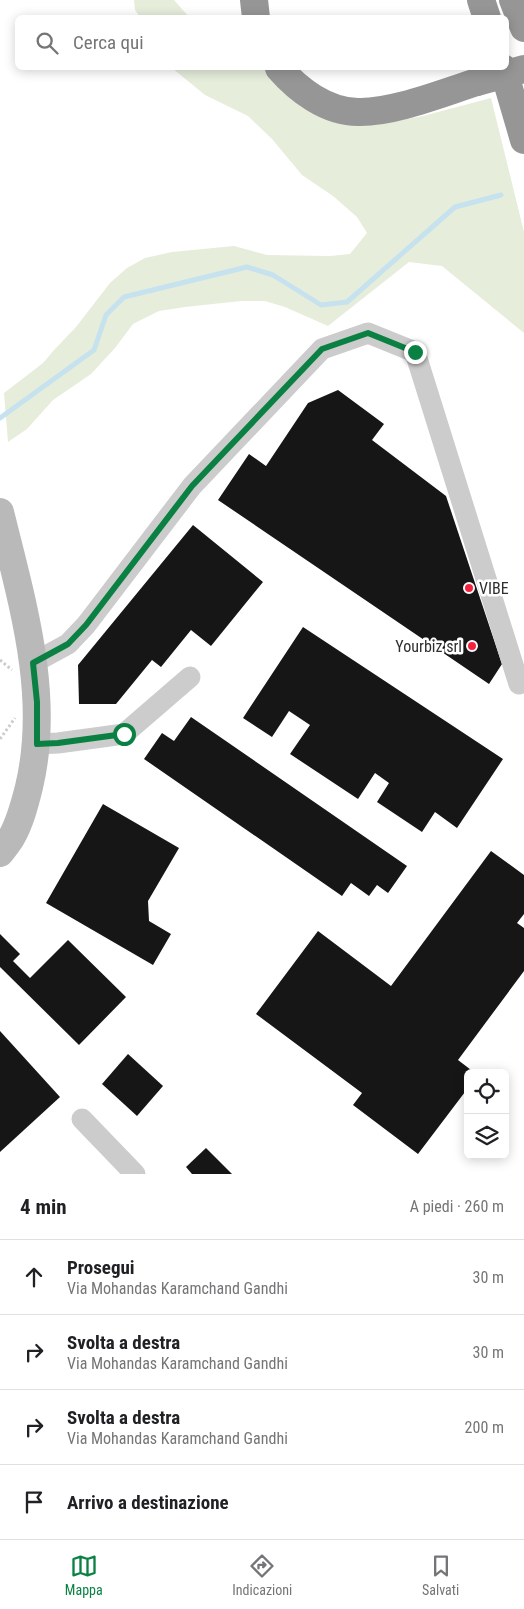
<!DOCTYPE html>
<html lang="it">
<meta charset="utf-8">
<style>
:root{--surface:#fff;--page:#f2f2f2;--text:#202124;--muted:#757577;--line:#e0e0e0;--accent:#0b8043}
body{margin:0;font-family:"Roboto Condensed",sans-serif;background:var(--page);color:var(--text)}
.controls{position:absolute;right:15px;bottom:15px;display:grid;overflow:hidden;border-radius:8px;box-shadow:0 2px 12px #0003}
.controls button{width:45px;height:45px;display:grid;place-items:center;padding:0;border:0;border-bottom:1px solid var(--line);background:var(--surface);color:var(--text);font:25px sans-serif}
.stop{position:absolute;width:15px;height:15px;margin:-11px;border:4px solid #0b8043;border-radius:50%;background:#fff}
.stop.end{background:#0b8043;border-color:#fff;box-shadow:0 1px 5px #0008}
.list{margin:0;padding:0;list-style:none}
h2{display:flex;justify-content:space-between;align-items:center;height:65px;margin:0;padding:0 20px;font-size:21px}
h2 small{font-size:16px;font-weight:400;color:var(--muted)}
.list li{display:grid;grid-template-columns:32px 1fr auto;gap:15px;align-items:center;box-sizing:border-box;height:75px;padding:0 20px;border-top:1px solid var(--line)}
.list b{display:block;font-size:19px;white-space:nowrap}
.list p{margin:0;font-size:16px;white-space:nowrap;color:var(--muted)}
.list em{font-size:16px;font-style:normal;color:var(--muted)}
.icon{flex:none;width:28px;height:28px;fill:none;stroke:currentColor;stroke-width:2;stroke-linecap:round;stroke-linejoin:round}
.map{position:relative;flex:none;width:524px;height:1174px;overflow:hidden}
.search{position:absolute;background:var(--surface);box-shadow:0 2px 12px #0003;left:15px;right:15px;top:15px;height:55px;display:flex;align-items:center;gap:12px;box-sizing:border-box;padding:0 18px;border-radius:8px;color:var(--muted);font-size:19px}
.sheet{height:365px;background:var(--surface)}
nav{display:flex;justify-content:space-around;align-items:center;box-sizing:border-box;height:70px;border-top:1px solid var(--line);background:var(--surface);font-size:14px;color:var(--muted)}
nav a{display:grid;justify-items:center;gap:2px}
nav .on{color:var(--accent)}
.map>svg:first-child{display:block}
.green{fill:#e6eddb}
.lines{fill:none;stroke-linecap:round;stroke-linejoin:round}
.stream{stroke:#c6e2ef;stroke-width:5}
.building{fill:#161616}
.path{stroke:#ccc;stroke-width:3;stroke-dasharray:2.5 2.5;stroke-linecap:butt}
.street{stroke:#ccc;stroke-width:21}
.secondary{stroke:#b9b9b9;stroke-width:28}
.highway{stroke:#969696;stroke-width:28}
.highway-bridge{stroke:#969696;stroke-width:28}
.route{stroke:#0b8043;stroke-width:6}
.poi-dot{fill:#f42241;stroke:#fff;stroke-width:2}
.labels{text-anchor:middle;stroke-width:5;stroke-linejoin:round;paint-order:stroke}
.poi-label{font-size:16px;fill:#2f2f2f;stroke:#fff;text-anchor:start}
</style>
<div class="map">
<svg width="524" height="1174" viewBox="0 0 524 1174">
<rect width="100%" height="100%" fill="#fff"/>
<g class="green">
<path d="M134 0H174L189 17H140L135 10Z"/>
<path d="M172 68H267L391 122 423 116 491 98 524 232V333L442 266 409 262 328 326 285 307 265 301H241L185 307 159 311 133 324 115 348 91 374 53 400 27 429 8 442 4 393 43 363 55 349 76 327 110 283 127 268 145 258 172 252 234 246 267 255 330 256 350 254 367 233 357 217 333 196 302 175 272 139 248 116 205 95Z"/>
</g>
<g class="lines">
<path class="stream" d="M0 418 94 350 106 315 124 297 247 267 273 275 321 305 347 302 455 207 501 195"/>
</g>
<g class="building">
<path d="M338 390 384 424 372 440 446 496 502 664 489 684 218 500 249 454 266 466 308 403Z"/>
<path d="M193 525 263 582 211 646 191 630 161 667 152 660 116 704H79L78 665Z"/>
<path d="M303 627 503 759 457 828 435 812 422 832 377 802 389 783 375 773 358 799 290 754 310 725 289 711 272 737 243 718Z"/>
<path d="M191 717 407 866 388 893 377 885 369 896 351 883 342 896 144 759 162 733 174 741Z"/>
<path d="M103 804 179 848 148 901 149 921 171 934 153 965 46 903Z"/>
<path d="M491 851 524 875V914L517 923 524 928V971L458 1060 475 1073H468V1088L418 1154 353 1105 362 1093 256 1014 318 931 391 986Z"/>
<path d="M0 934 20 954 13 961 30 978 68 940 126 997 79 1045 0 967Z"/>
<path d="M0 1031 60 1097 0 1152Z"/>
<path d="M128 1054 163 1086 137 1116 102 1084Z"/>
<path d="M206 1148 232 1174H192L186 1167Z"/>
</g>
<g class="lines">
<g class="path">
<path d="M0 660 12 670"/>
<path d="M0 739 15 718"/>
</g>
<g class="street">
<path d="M33 663 68 644 86 625 192 486 322 349 368 333 415 352 519 684"/>
<path d="M37 744 58 743 124 734 190 677"/>
<path d="M82 1119 135 1174"/>
</g>
<path class="secondary" d="M0 512C22 602 51 695 29 787 25 803 20 823 11 838 8 843 4 848 0 853"/>
<g class="highway">
<path d="M254 0 256 18"/>
<path d="M481 0 487 18"/>
<path d="M513 0 524 28"/>
<path d="M279 68C298 90 327 112 358 112 393 113 442 93 477 82"/>
<path d="M503 68 524 140"/>
</g>
<path class="highway-bridge" d="M477 82 524 69"/>
</g>
<g class="lines">
<path class="route" d="M124 734 58 743 37 744V702L33 663 68 644 86 625 192 486 322 349 368 333 415 352"/>
</g>
<g class="poi-dot">
<circle cx="469" cy="588" r="5"/>
<circle cx="472" cy="646" r="5"/>
</g>
<g class="labels">
<g class="poi-label">
<text x="479" y="594">VIBE</text>
<text x="462" y="652" text-anchor="end">Yourbiz srl</text>
</g>
</g>
</svg>
<div class="controls">
<button><svg class="icon" aria-label="locate" viewBox="0 0 24 24"><circle cx="12" cy="12" r="6"/><path d="M12 2v4M12 18v4M2 12h4M18 12h4"/></svg></button>
<button><svg class="icon" aria-label="layers" viewBox="0 0 24 24"><path d="M12 4l9 5-9 5-9-5zM3 14l9 5 9-5"/></svg></button>
</div>
<div class="stop" style="left:124px;top:734px"></div>
<div class="stop end" style="left:415px;top:352px"></div>
<div class="search"><svg class="icon" aria-label="search" viewBox="0 0 24 24"><circle cx="10" cy="10" r="6"/><path d="M15 15l6 6"/></svg>Cerca qui</div>
</div>
<section class="sheet">
<h2>4 min<small>A piedi · 260 m</small></h2>
<ul class="list">
<li><svg class="icon" aria-label="ahead" viewBox="0 0 24 24"><path d="M12 20V5M6 11l6-6 6 6"/></svg><div><b>Prosegui</b><p>Via Mohandas Karamchand Gandhi</p></div><em>30 m</em></li>
<li><svg class="icon" aria-label="right" viewBox="0 0 24 24"><path d="M7 20v-9h11M14 6l5 5-5 5"/></svg><div><b>Svolta a destra</b><p>Via Mohandas Karamchand Gandhi</p></div><em>30 m</em></li>
<li><svg class="icon" aria-label="right" viewBox="0 0 24 24"><path d="M7 20v-9h11M14 6l5 5-5 5"/></svg><div><b>Svolta a destra</b><p>Via Mohandas Karamchand Gandhi</p></div><em>200 m</em></li>
<li><svg class="icon" aria-label="arrive" viewBox="0 0 24 24"><path d="M6 21V4h12l-3 4 3 4H6"/></svg><div><b>Arrivo a destinazione</b></div></li>
</ul>
</section>
<nav>
<a class="on"><svg class="icon" aria-label="map" viewBox="0 0 24 24"><path d="M3 6l6-2 6 2 6-2v14l-6 2-6-2-6 2zM9 4v14M15 6v14"/></svg>Mappa</a>
<a><svg class="icon" aria-label="directions" viewBox="0 0 24 24"><path d="M12 3l9 9-9 9-9-9zM9 14v-3h6M13 9l2 2-2 2"/></svg>Indicazioni</a>
<a><svg class="icon" aria-label="saved" viewBox="0 0 24 24"><path d="M7 4h10v16l-5-4-5 4z"/></svg>Salvati</a>
</nav>
